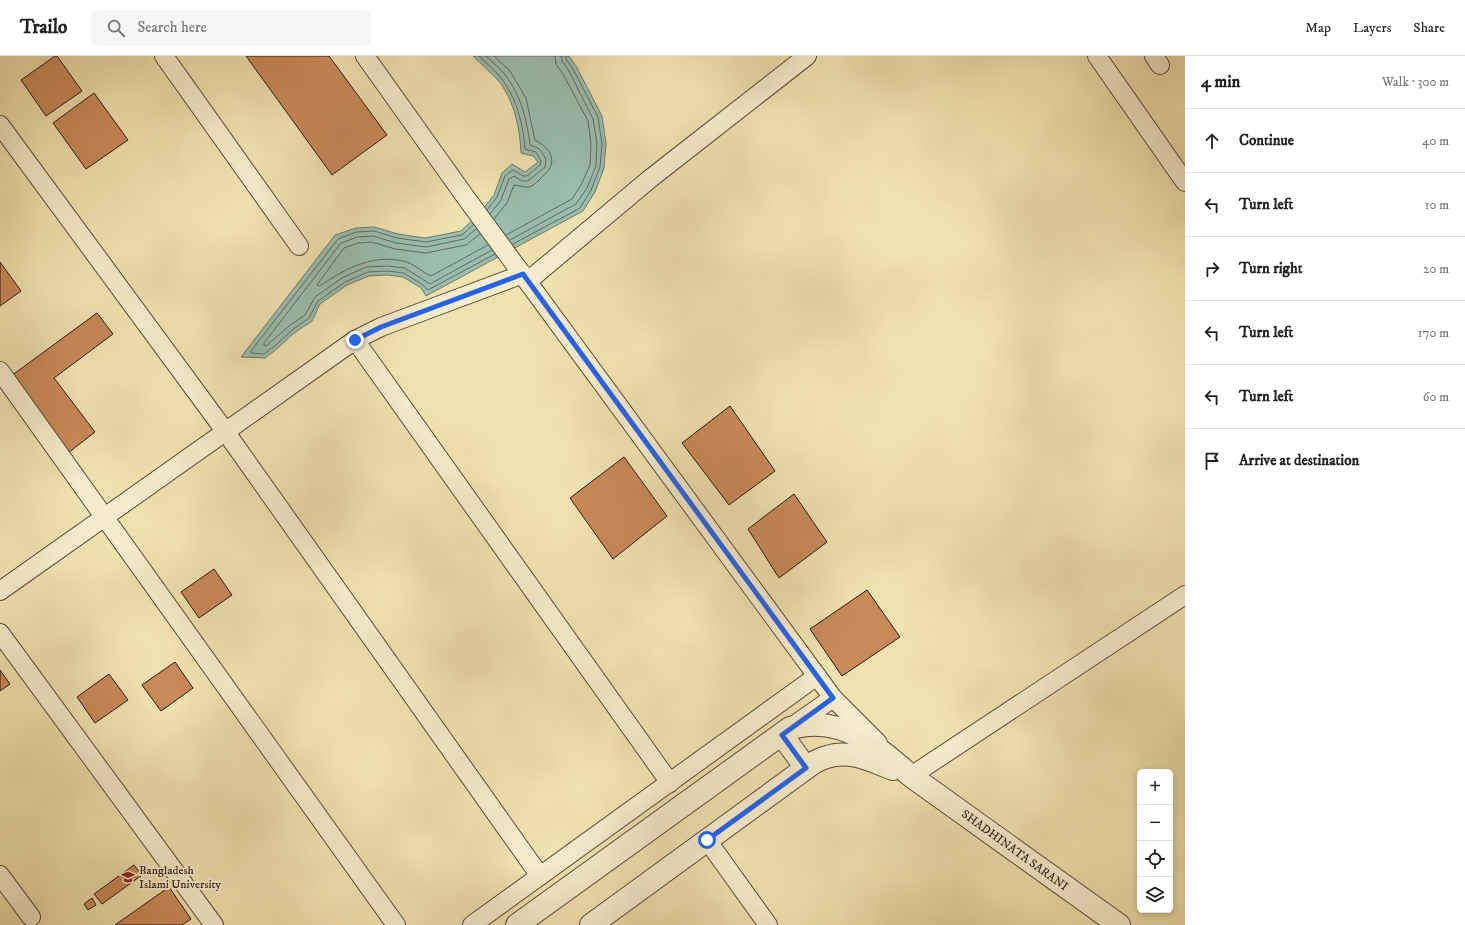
<!DOCTYPE html>
<meta charset="utf-8">
<style>
:root{--surface:#fff;--page:#f6f6f6;--text:#222;--muted:#767676;--line:#e0e0e0}
body{margin:0;font-family:"IM FELL DW Pica",serif;background:var(--page);color:var(--text)}
.controls{position:absolute;right:12px;bottom:12px;display:grid;overflow:hidden;border-radius:6px;box-shadow:0 2px 6px #0003}
.controls button{width:36px;height:36px;display:grid;place-items:center;padding:0;border:0;border-bottom:1px solid var(--line);background:var(--surface);color:var(--text);font:20px sans-serif}
.stop{position:absolute;width:12px;height:12px;margin:-9px;border:3px solid #2563eb;border-radius:50%;background:#fff}
.stop.end{background:#2563eb;border-color:#fff;box-shadow:0 1px 4px #0008}
.list{margin:0;padding:0;list-style:none}
h2{display:flex;justify-content:space-between;align-items:center;height:52px;margin:0;padding:0 16px;font-size:17px}
h2 small{font-size:13px;font-weight:400;color:var(--muted)}
.list li{display:grid;grid-template-columns:26px 1fr auto;gap:12px;align-items:center;box-sizing:border-box;height:64px;padding:0 16px;border-top:1px solid var(--line)}
.list b{display:block;font-size:15px;white-space:nowrap}
.list em{font-size:13px;font-style:normal;color:var(--muted)}
.icon{flex:none;width:22px;height:22px;fill:none;stroke:currentColor;stroke-width:2;stroke-linecap:round;stroke-linejoin:round}
.map{position:relative;flex:none;width:1185px;height:869px;overflow:hidden}
header{display:flex;align-items:center;gap:24px;box-sizing:border-box;height:56px;padding:0 20px;background:var(--surface);border-bottom:1px solid var(--line)}
header strong{font-size:19px}
nav{display:flex;gap:22px;margin-inline-start:auto;font-size:14px}
.search{width:280px;height:36px;background:var(--page);display:flex;align-items:center;gap:10px;box-sizing:border-box;padding:0 14px;border-radius:6px;color:var(--muted);font-size:15px}
main{display:flex}
aside{flex:1;background:var(--surface)}
.map>svg:first-child{display:block}
.water{fill:#9abdad;stroke:#6c7b6f}
.lines{fill:none;stroke-linecap:round;stroke-linejoin:round}
.shore{stroke:#606a60;stroke-width:1}
.building{fill:#c98959;stroke:#271813}
.minor-casing{stroke:#594a3a;stroke-width:20}
.tertiary-casing{stroke:#594a3a;stroke-width:24}
.minor{stroke:#f5eccb;stroke-width:18}
.tertiary{stroke:#f5eccb;stroke-width:22}
.route{stroke:#2563eb;stroke-width:5}
.labels{text-anchor:middle;stroke-width:4;stroke-linejoin:round;paint-order:stroke}
.street-label{font-size:12px;fill:#271813;stroke:#f5eccb}
.poi-label{font-size:12px;fill:#271813;stroke:#f5eccb;text-anchor:start}
</style>
<header>
<strong>Trailo</strong>
<div class="search"><svg class="icon" aria-label="search" viewBox="0 0 24 24"><circle cx="10" cy="10" r="6"/><path d="M15 15l6 6"/></svg>Search here</div>
<nav><a>Map</a><a>Layers</a><a>Share</a></nav>
</header>
<main>
<div class="map">
<svg width="1185" height="869" viewBox="0 0 1185 869">
<rect width="100%" height="100%" fill="#f0e2af"/>
<filter id="stains"><feTurbulence type="fractalNoise" baseFrequency=".005" numOctaves="4"/><feColorMatrix values="0 0 0 0 .2 0 0 0 0 .09 0 0 0 0 .02 0 0 0 .5 -.17"/></filter>
<radialGradient id="worn" r=".72"><stop offset=".6" stop-color="#630" stop-opacity="0"/><stop offset="1" stop-color="#630" stop-opacity=".3"/></radialGradient>
<path class="water" d="M473 0H569L576 10 602 60 606 88 604 112 595 136 583 155 426 240 421 232 403 221 388 219 369 220 347 229 320 248 312 265 294 277 278 292 265 302 241 301 335 179 356 172 374 171 398 178 425 182 461 175 479 158 494 139 502 117 512 108 525 116 538 106 533 100 521 97C520 72 514 44 498 24 490 16 481 8 473 0Z"/>
<g class="lines">
<g class="shore">
<path d="M479 0C486 7 495 14 501 22 517 43 523 68 525 93L536 96 541 105 540 109 527 120H523L513 114 505 120 497 141 487 154"/>
<path d="M486 0C492 6 500 12 506 20 521 40 527 64 530 89L538 92 541 95 546 103 545 111 528 125H522L514 120 509 123 501 144 490 158"/>
<path d="M494 163 507 147 514 129C519 129 524 132 529 131 535 129 538 125 542 121 559 107 552 93 535 84L526 42 510 15 494 0"/>
<path d="M473 169 462 179 426 186 397 182 374 175 356 176 338 183 251 295V297L264 298 276 289 292 274 309 262 318 245 345 226 368 216 388 215 404 217 423 229 428 234 495 198"/>
<path d="M476 173 464 183 426 191 396 187 373 180 357 181 341 187 264 287V289L266 290 289 270 305 259 315 241 342 222 366 211 387 210 405 212 430 228 492 194"/>
<path d="M480 178 466 189 426 197 395 193 372 186 358 187 344 192 317 229 320 230C346 212 374 197 407 206 416 209 423 217 431 220L488 189"/>
<path d="M506 179 572 143 581 129 590 109 591 88 588 65 563 18 556 8 555 0"/>
<path d="M510 184 576 148 587 132 596 110 597 88 593 63 569 15 562 5 561 0"/>
<path d="M513 188 580 152 591 134 600 111 602 88 598 61 573 13 566 3V0"/>
</g>
</g>
<g class="building">
<path d="M55 0H57L82 35 46 60 21 24Z"/>
<path d="M246 0H329L387 79 332 119Z"/>
<path d="M94 37 128 84 86 113 53 67Z"/>
<path d="M0 206 21 235 0 250Z"/>
<path d="M97 257 113 278 54 322 95 376 68 397 11 320Z"/>
<path d="M730 350 775 415 729 449 682 387Z"/>
<path d="M624 401 667 460 613 503 570 442Z"/>
<path d="M794 438 827 486 779 522 748 473Z"/>
<path d="M214 513 232 539 199 562 181 536Z"/>
<path d="M867 534 900 581 842 620 810 573Z"/>
<path d="M175 606 193 632 161 655 142 629Z"/>
<path d="M0 614 10 628 0 635Z"/>
<path d="M109 618 128 644 95 667 77 641Z"/>
<path d="M134 809 142 819 102 848 94 838Z"/>
<path d="M169 831 191 863 182 869H115Z"/>
<path d="M92 842 96 849 88 854 84 848Z"/>
</g>
<g class="lines">
<g class="minor-casing">
<g id="minor">
<path d="M164 0 299 190"/>
<path d="M365 0 464 139 833 642 878 687"/>
<path d="M1097 0 1185 126"/>
<path d="M1154 0 1160 9"/>
<path d="M0 69 225 375 540 820"/>
<path d="M528 225 651 122 807 0"/>
<path d="M355 284 670 727"/>
<path d="M0 315 396 869"/>
<path d="M0 535 355 284 381 271 523 218"/>
<path d="M0 577 214 869"/>
<path d="M790 672 833 642"/>
<path d="M902 711 911 720 1185 539"/>
<path d="M707 784 768 869"/>
<path d="M0 819 31 861"/>
<path d="M472 869 817 620"/>
</g>
</g>
<g class="tertiary-casing">
<g id="tertiary">
<path d="M782 679 806 712"/>
<path d="M517 869 790 672C796 671 802 670 808 669 850 665 882 695 911 720L1119 869"/>
<path d="M591 869 813 707C817 705 822 702 827 701 849 693 872 705 893 713"/>
</g>
</g>
<use href="#minor" class="minor"/>
<use href="#tertiary" class="tertiary"/>
</g>
<g class="lines">
<path class="route" d="M355 284 381 271 523 218 833 642 782 679 806 712 707 784"/>
</g>
<defs>
<g id="university-bare" transform="scale(1.08)"><path d="M0-5L7-2L0 1L-7-2ZM-4 1L0 2.5L4 1V4Q0 6-4 4Z" fill="#8f2418" stroke="#f5eccb" stroke-width="2.5" paint-order="stroke"/></g>
</defs>
<g fill-rule="evenodd">
<use href="#university-bare" x="128" y="821"/>
</g>
<g class="labels">
<g class="street-label">
<text transform="translate(1015 794) rotate(36)" y="4">SHADHINATA SARANI</text>
</g>
<g class="poi-label">
<text x="139" y="818">Bangladesh<tspan x="139" dy="14">Islami University</tspan></text>
</g>
</g>
<rect width="100%" height="100%" filter="url(#stains)"/>
<rect width="100%" height="100%" fill="url(#worn)"/>
</svg>
<div class="controls">
<button>+</button>
<button>−</button>
<button><svg class="icon" aria-label="locate" viewBox="0 0 24 24"><circle cx="12" cy="12" r="6"/><path d="M12 2v4M12 18v4M2 12h4M18 12h4"/></svg></button>
<button><svg class="icon" aria-label="layers" viewBox="0 0 24 24"><path d="M12 4l9 5-9 5-9-5zM3 14l9 5 9-5"/></svg></button>
</div>
<div class="stop" style="left:707px;top:784px"></div>
<div class="stop end" style="left:355px;top:284px"></div>
</div>
<aside>
<h2>4 min<small>Walk · 300 m</small></h2>
<ul class="list">
<li><svg class="icon" aria-label="ahead" viewBox="0 0 24 24"><path d="M12 20V5M6 11l6-6 6 6"/></svg><div><b>Continue</b></div><em>40 m</em></li>
<li><svg class="icon" aria-label="left" viewBox="0 0 24 24"><path d="M17 20v-9H6M10 6l-5 5 5 5"/></svg><div><b>Turn left</b></div><em>10 m</em></li>
<li><svg class="icon" aria-label="right" viewBox="0 0 24 24"><path d="M7 20v-9h11M14 6l5 5-5 5"/></svg><div><b>Turn right</b></div><em>20 m</em></li>
<li><svg class="icon" aria-label="left" viewBox="0 0 24 24"><path d="M17 20v-9H6M10 6l-5 5 5 5"/></svg><div><b>Turn left</b></div><em>170 m</em></li>
<li><svg class="icon" aria-label="left" viewBox="0 0 24 24"><path d="M17 20v-9H6M10 6l-5 5 5 5"/></svg><div><b>Turn left</b></div><em>60 m</em></li>
<li><svg class="icon" aria-label="arrive" viewBox="0 0 24 24"><path d="M6 21V4h12l-3 4 3 4H6"/></svg><div><b>Arrive at destination</b></div></li>
</ul>
</aside>
</main>
